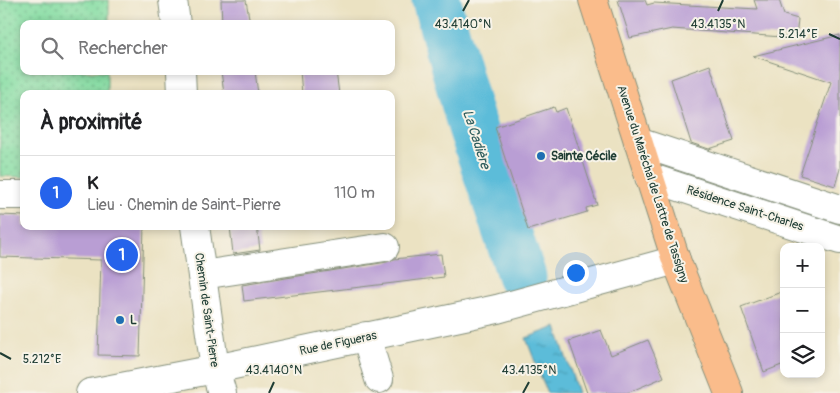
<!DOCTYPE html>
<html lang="fr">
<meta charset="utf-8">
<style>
:root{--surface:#fff;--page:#f6f6f6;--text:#202124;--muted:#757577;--line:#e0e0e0;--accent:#2563eb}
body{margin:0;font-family:Pangolin,sans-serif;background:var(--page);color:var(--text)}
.controls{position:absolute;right:15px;bottom:15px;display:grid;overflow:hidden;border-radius:10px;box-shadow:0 2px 8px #0003}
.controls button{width:45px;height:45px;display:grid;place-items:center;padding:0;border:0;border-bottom:1px solid var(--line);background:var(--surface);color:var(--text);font:25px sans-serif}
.you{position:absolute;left:575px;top:272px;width:18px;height:18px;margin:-12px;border:4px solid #fff;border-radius:50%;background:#1a73e8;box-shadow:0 0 0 8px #1a73e833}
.badge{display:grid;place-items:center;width:32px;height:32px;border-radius:50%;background:var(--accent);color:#fff;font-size:16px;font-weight:700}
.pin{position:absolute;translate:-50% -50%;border:2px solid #fff;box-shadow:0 1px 5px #0006}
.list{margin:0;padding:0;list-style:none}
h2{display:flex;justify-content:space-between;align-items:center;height:65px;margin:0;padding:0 20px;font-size:21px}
h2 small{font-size:16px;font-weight:400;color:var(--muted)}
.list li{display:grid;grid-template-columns:32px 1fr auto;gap:15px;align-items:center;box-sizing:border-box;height:75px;padding:0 20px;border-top:1px solid var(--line)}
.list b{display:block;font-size:19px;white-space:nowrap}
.list p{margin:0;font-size:16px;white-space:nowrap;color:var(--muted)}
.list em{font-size:16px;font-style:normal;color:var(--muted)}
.icon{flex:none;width:28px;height:28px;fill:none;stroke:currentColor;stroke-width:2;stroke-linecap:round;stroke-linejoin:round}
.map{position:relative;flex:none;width:840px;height:393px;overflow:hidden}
.search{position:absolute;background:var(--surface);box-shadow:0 2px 8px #0003;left:20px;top:20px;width:375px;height:55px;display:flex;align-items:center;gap:12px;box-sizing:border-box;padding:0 18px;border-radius:10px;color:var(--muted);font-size:19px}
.panel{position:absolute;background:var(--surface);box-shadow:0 2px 8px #0003;left:20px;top:90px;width:375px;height:140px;border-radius:10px}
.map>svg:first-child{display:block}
.green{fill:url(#green-dots);stroke:#528d6c}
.water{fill:url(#water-ripples);stroke:#3d7c86}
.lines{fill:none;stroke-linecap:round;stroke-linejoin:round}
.river{stroke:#5bbcd9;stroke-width:49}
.building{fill:#b99ed4}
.minor-casing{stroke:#85907b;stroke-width:30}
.major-casing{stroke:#85907b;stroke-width:30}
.minor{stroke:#fff;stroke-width:28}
.major{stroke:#fabc8b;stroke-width:28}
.ticks{fill:none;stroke:#1f3d34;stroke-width:2}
.poi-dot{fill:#1f6fb2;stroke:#f7f3e8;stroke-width:2}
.labels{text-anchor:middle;stroke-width:4;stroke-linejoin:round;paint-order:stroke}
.poi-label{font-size:12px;font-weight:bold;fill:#1f3d34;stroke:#f7f3e8;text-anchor:start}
.street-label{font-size:12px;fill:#1f3d34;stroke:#f7f3e8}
.water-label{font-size:14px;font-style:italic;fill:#2e5d5d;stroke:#f7f3e8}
.ticks-label{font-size:12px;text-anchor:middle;fill:#1f3d34;stroke:#f7f3e8;stroke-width:4;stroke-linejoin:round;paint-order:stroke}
</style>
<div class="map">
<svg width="840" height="393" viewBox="0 0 840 393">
<defs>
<pattern id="green-dots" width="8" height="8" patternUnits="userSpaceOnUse" patternTransform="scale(1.25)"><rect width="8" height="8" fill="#84dda3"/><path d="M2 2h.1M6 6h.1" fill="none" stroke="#6bb486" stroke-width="1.8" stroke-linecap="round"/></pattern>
<pattern id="water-ripples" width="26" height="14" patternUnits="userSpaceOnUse" patternTransform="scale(1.25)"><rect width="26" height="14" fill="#5bbcd9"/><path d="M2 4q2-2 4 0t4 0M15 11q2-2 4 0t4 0" fill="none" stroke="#4b9ab1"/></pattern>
</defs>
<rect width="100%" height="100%" fill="#f7f3e8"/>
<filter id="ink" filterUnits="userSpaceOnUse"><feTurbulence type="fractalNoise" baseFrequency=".02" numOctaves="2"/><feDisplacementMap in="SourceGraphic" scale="10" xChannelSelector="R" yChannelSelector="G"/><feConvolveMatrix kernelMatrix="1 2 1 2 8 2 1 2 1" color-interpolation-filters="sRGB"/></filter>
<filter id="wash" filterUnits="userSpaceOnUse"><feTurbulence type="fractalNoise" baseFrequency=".0096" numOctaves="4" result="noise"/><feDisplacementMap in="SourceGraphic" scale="20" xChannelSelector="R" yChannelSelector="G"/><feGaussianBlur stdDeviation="1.12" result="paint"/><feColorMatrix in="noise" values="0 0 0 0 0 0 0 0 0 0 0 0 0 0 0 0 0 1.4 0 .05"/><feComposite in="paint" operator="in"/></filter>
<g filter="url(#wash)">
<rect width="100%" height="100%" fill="#ebe2c2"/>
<path class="green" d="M0 0H109V24H24V71H107V94H24V177L0 176Z"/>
<path class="water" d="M556 327 578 393H547L526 338Z"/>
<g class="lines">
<path class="river" d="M436 0 472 127 522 277"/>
</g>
<g id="blocks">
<g class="building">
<path d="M221 0H246L250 24H222Z"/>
<path d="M618 0H645L647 5 654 3 757 9 754 0H779L784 15 798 19 796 38 672 29 630 38Z"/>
<path d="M840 35V169L835 186 800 175 831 82 753 56Z"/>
<path d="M710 65 734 141 709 149 691 143 671 79Z"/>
<path d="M221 71H255L258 94H224Z"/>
<path d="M300 71H336L339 94H302Z"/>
<path d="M554 107 556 112 566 108 597 205 586 208 587 212 528 230 495 127Z"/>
<path d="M0 215 24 216V226H144L140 356 98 355 101 260 0 257Z"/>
<path d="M230 226H257L260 250 233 254Z"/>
<path d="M441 254 444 277 244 301 242 285 387 262 394 259Z"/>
<path d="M784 291V364L764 372 741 307Z"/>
<path d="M601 330 611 355 648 340 664 377 627 393H587L569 341Z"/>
</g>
</g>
</g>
<g filter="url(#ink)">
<use href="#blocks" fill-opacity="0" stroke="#85907b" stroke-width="1"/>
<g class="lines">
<g class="minor-casing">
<g id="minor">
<path d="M173 0 176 24"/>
<path d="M181 71 182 94"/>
<path d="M638 142 840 209"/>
<path d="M649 177 840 240"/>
<path d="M0 195H24"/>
<path d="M195 226 215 369 222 393"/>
<path d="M202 275 385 247"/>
<path d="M366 336 379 379"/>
<path d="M90 393 215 369 497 309 676 260"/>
</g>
</g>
<g class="major-casing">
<path id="major" d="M593 0 676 260 729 393"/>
</g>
<use href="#minor" class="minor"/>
<use href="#major" class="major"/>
</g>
</g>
<path class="ticks" d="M463 11 469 0M718 11 723 0M829 34 840 39M0 353 11 359M269 393 274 382M523 393 529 382"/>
<g class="poi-dot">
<circle cx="541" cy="156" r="5"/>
<circle cx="120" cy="320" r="5"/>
</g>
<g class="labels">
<g class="poi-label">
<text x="551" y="160">Sainte Cécile</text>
<text x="130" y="324">L</text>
</g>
<g class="street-label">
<text transform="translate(653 184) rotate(72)" y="4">Avenue du Maréchal de Lattre de Tassigny</text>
<text transform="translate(745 208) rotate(18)" y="4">Résidence Saint-Charles</text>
<text transform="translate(207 310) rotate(82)" y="4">Chemin de Saint-Pierre</text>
<text transform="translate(338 343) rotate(-12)" y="4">Rue de Figueras</text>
</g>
<g class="water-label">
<text transform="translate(477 139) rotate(72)" y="5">La Cadière</text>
</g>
</g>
<g class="ticks-label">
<text x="463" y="28">43.4140°N</text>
<text x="718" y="28">43.4135°N</text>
<text x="798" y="38">5.214°E</text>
<text x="42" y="363">5.212°E</text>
<text x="274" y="374">43.4140°N</text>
<text x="529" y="374">43.4135°N</text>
</g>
</svg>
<div class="controls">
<button>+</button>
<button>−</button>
<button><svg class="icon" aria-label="layers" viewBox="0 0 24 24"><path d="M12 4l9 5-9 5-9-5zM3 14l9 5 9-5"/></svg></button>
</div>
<div class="you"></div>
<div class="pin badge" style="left:122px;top:255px">1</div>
<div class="search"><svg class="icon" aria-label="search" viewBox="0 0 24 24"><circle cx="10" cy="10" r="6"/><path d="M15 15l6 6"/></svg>Rechercher</div>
<section class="panel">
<h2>À proximité<small></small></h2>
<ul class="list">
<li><span class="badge">1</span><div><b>K</b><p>Lieu · Chemin de Saint-Pierre</p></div><em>110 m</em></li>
</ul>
</section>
</div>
